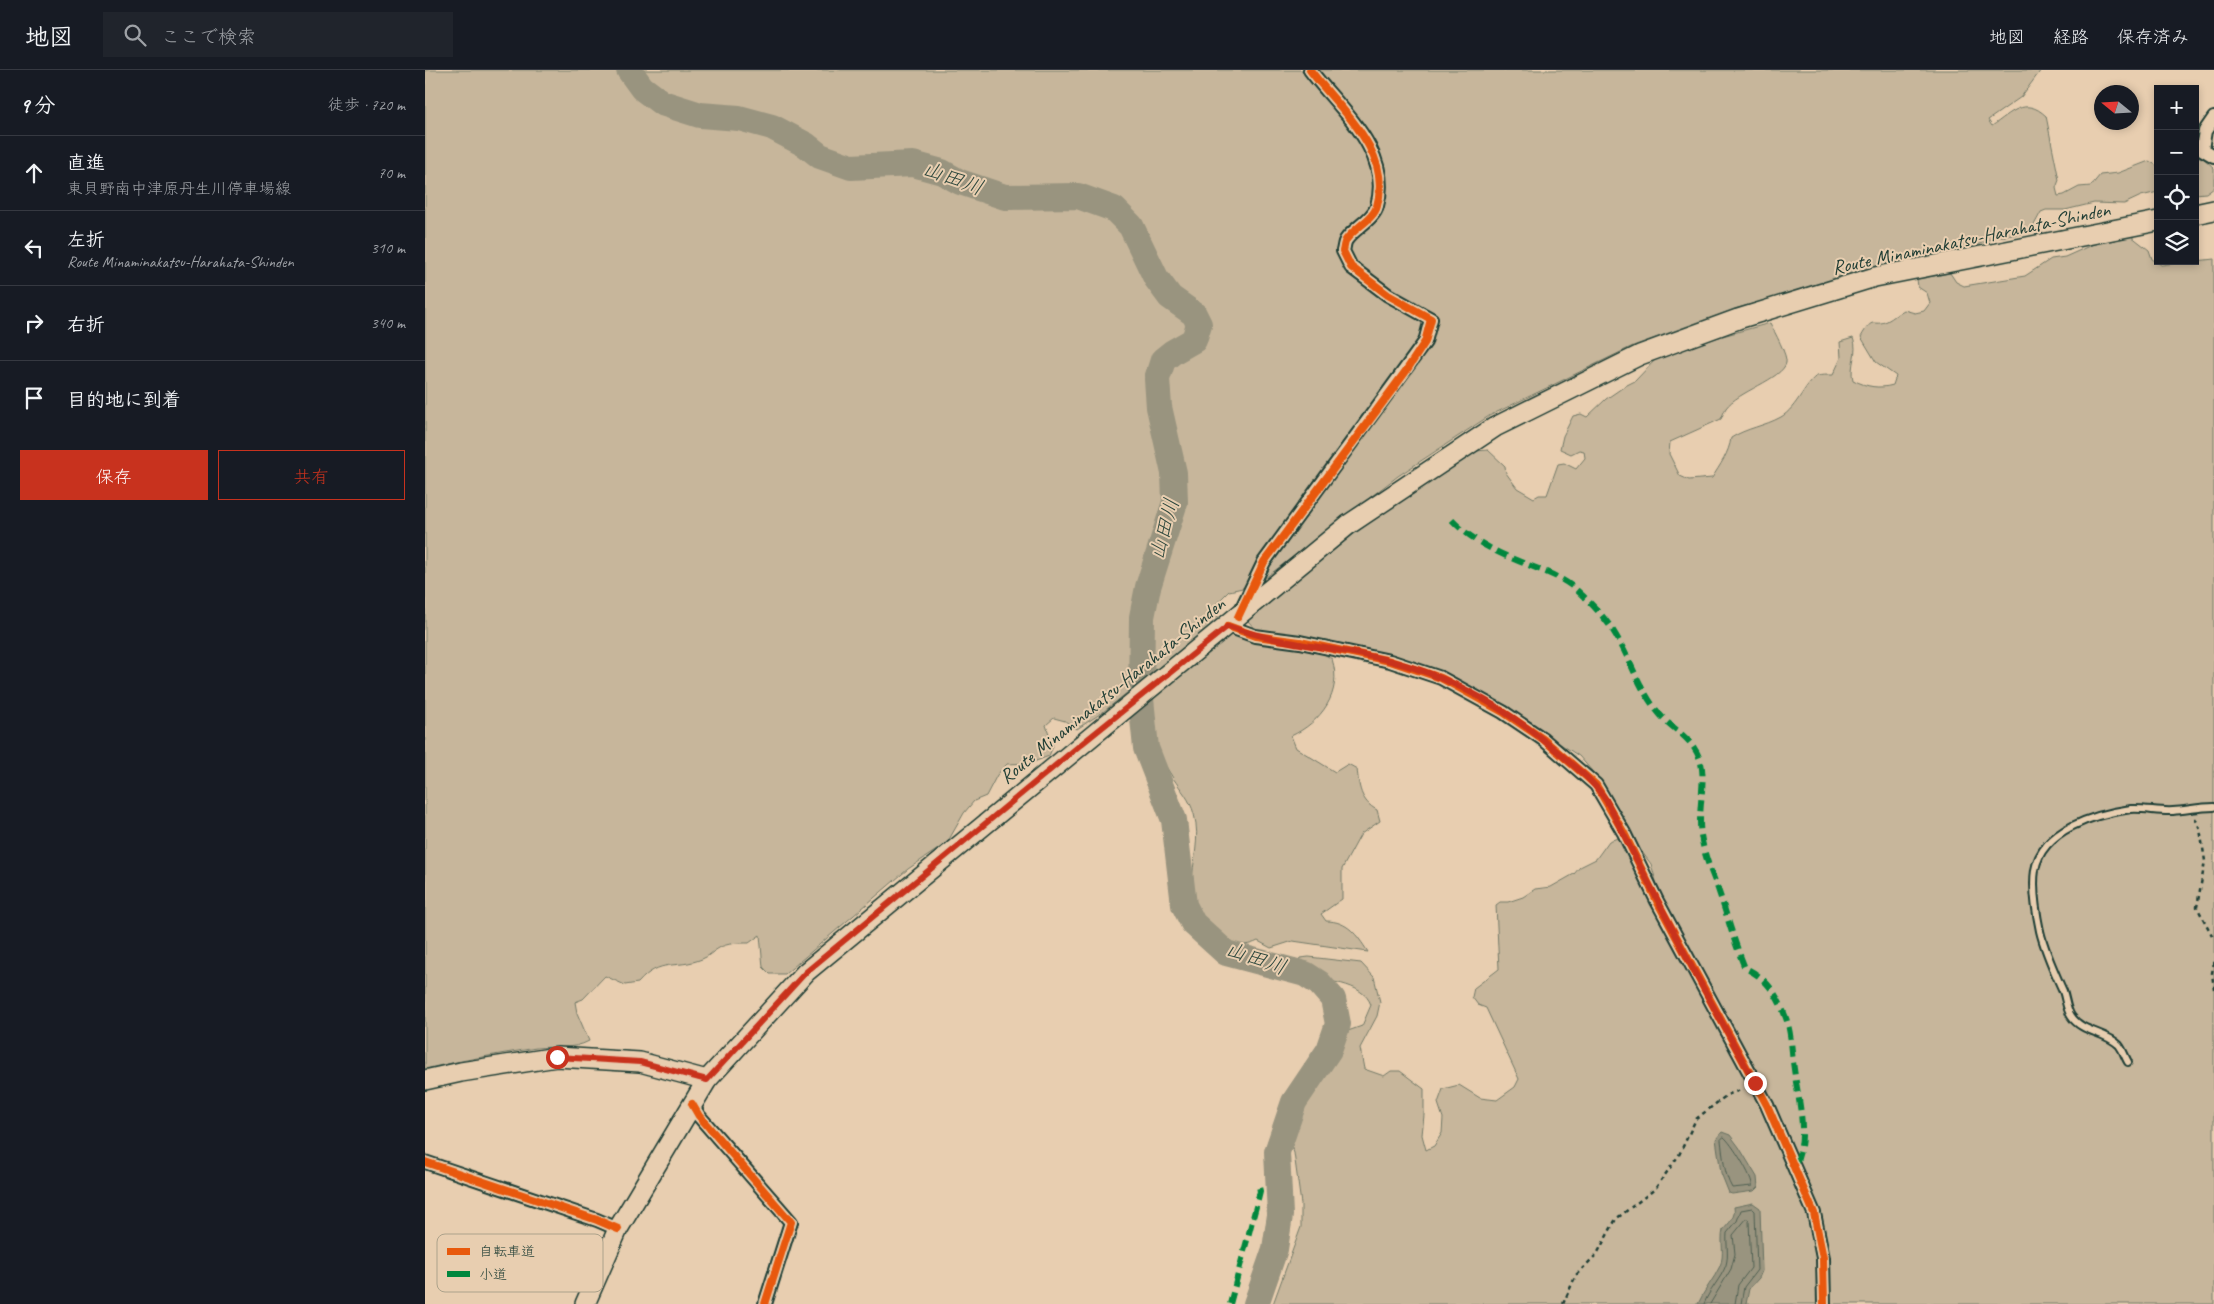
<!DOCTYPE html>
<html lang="ja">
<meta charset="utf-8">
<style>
:root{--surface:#171b24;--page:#20242c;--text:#f1f3f6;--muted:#9ea1a6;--line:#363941;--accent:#c8321e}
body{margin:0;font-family:Caveat,"Klee One",sans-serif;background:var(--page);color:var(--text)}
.controls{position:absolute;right:15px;top:15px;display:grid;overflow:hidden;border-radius:0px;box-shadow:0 2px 8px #0003}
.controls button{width:45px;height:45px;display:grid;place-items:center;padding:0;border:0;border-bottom:1px solid var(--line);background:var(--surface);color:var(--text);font:25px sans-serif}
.compass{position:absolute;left:1669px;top:15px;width:45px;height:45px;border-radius:50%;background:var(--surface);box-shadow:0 2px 8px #0003;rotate:288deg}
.stop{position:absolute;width:15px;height:15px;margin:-11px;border:4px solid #c8321e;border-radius:50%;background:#fff}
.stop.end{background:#c8321e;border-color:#fff;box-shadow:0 1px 5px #0008}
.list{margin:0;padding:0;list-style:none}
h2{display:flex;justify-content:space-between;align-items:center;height:65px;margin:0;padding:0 20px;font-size:21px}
h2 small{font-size:16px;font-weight:400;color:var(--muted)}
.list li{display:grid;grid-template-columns:32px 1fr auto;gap:15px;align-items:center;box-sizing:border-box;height:75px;padding:0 20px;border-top:1px solid var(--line)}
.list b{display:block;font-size:19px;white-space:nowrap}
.list p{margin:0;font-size:16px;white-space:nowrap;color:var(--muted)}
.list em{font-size:16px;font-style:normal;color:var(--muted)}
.actions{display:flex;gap:10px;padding:15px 20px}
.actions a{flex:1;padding:11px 0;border:1px solid var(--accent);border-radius:0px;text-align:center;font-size:18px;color:var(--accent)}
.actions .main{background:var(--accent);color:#fff}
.icon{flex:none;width:28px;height:28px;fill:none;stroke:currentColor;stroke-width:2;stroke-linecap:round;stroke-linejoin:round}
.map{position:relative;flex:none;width:1789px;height:1234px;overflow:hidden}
header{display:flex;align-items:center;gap:30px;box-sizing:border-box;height:70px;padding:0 25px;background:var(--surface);border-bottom:1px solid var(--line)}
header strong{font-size:24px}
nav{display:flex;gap:28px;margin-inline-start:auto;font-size:18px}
.search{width:350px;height:45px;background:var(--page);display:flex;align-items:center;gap:12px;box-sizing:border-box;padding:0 18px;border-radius:0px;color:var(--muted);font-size:19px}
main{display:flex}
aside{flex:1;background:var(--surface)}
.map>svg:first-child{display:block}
.green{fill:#c7b69b;stroke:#737a68}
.water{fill:#99947f;stroke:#687161}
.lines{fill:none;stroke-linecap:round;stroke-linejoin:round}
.shore{stroke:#506052;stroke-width:1}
.river{stroke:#99947f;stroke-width:26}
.service-casing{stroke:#1f3d34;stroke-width:10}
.minor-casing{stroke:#1f3d34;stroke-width:16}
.secondary-casing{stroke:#1f3d34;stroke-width:22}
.path{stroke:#1f3d34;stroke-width:2.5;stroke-dasharray:4 4;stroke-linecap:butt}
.service{stroke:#e8ceb0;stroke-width:6}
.minor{stroke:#e8ceb0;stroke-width:12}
.secondary{stroke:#e8ceb0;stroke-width:19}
.quiet{stroke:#00873e;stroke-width:6;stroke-dasharray:12 6;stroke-linecap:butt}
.cycleway-casing{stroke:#e8ceb0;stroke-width:11}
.cycleway{stroke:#e8590c;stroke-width:8}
.route{stroke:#c8321e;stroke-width:6}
.labels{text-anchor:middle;stroke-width:4;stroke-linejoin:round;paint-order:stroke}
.street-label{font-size:20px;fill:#1f3d34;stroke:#e8ceb0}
.water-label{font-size:21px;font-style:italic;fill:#2b463c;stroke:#e8ceb0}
.key{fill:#e8ceb0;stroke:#aca28b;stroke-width:1}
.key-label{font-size:14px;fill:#1f3d34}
</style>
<header>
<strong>地図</strong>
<div class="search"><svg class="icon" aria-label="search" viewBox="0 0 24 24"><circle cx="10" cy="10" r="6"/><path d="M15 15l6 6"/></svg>ここで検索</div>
<nav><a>地図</a><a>経路</a><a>保存済み</a></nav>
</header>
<main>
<aside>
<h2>9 分<small>徒歩 · 720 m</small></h2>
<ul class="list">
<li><svg class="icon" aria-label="ahead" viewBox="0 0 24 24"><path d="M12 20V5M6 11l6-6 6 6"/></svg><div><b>直進</b><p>東貝野南中津原丹生川停車場線</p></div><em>70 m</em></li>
<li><svg class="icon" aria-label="left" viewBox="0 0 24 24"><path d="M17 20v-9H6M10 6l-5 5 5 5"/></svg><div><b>左折</b><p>Route Minaminakatsu-Harahata-Shinden</p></div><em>310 m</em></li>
<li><svg class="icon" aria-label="right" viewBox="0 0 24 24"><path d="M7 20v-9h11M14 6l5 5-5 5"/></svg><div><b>右折</b></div><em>340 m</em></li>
<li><svg class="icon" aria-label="arrive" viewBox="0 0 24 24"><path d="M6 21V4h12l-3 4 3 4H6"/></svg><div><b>目的地に到着</b></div></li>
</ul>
<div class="actions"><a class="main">保存</a><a>共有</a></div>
</aside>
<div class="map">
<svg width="1789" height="1234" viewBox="0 0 1789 1234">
<rect width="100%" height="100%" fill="#e8ceb0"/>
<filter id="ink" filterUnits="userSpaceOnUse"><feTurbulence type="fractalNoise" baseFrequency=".02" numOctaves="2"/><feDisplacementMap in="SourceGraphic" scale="10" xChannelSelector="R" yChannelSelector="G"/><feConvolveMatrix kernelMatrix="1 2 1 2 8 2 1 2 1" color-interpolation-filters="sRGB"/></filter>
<g filter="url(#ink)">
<g class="green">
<path d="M0 0H1616L1596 27 1563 50 1567 56C1586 43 1600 26 1621 46L1634 110 1631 118 1633 126 1639 125 1654 117 1666 116 1675 105 1693 103 1724 91 1733 96V122L1716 126 1699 134 1669 133 1640 140H1621L1616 142 1609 155 1601 163 1569 168 1550 176 1510 183 1503 188 1448 201 1309 239 1208 276 1064 346 973 406 831 515 804 521 792 533 793 550 678 642 652 659 640 651 629 648 621 655 628 676 624 686 606 693 582 694 572 705 561 726 549 731 539 743 522 773 483 799 360 904H345L338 897 335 865 324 873C314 873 302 873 294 878 288 881 283 887 277 889 250 900 236 887 213 913L200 915 180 906 158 929 150 932 152 943 164 971C148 980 129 976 111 978 74 984 37 990 0 999Z"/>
<path d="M1770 87H1777L1789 98V117L1781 123 1770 124Z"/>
<path d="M1706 166 1724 180 1727 189 1736 195 1789 189V1234H1403L1393 1183 1396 1234H848L876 1157V1134L869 1083 866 1075H857V1072H853V1061L886 995 920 962 937 956 946 935C939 912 897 910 877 908L874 905 873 893 875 888 884 887 936 893 949 907 955 932 952 946 935 978 939 999 959 1006 966 1001H975L999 1019V1045L997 1065 1001 1080 1009 1076 1017 1063 1018 1048 1013 1033 1018 1019 1034 1015 1055 1028 1072 1030 1090 1017 1094 1009 1061 938 1053 935 1047 927 1049 918 1074 899 1071 835 1075 832H1083L1098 827 1110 819 1126 817 1149 804 1155 797 1171 789 1184 771 1196 767 1236 828 1226 794 1202 762 1173 708 1154 686 1120 664 1030 611 834 563 822 550 929 464 977 428 1051 381 1063 380 1080 396 1081 403 1092 418 1109 428 1114 425H1122L1133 394 1139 393 1151 399 1160 388 1159 381 1154 380 1146 384 1135 379 1138 366 1148 346 1156 344 1162 347 1181 329 1200 316 1210 311 1231 289 1294 267 1345 253C1349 261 1363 286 1361 293 1357 309 1312 322 1301 338 1299 341 1298 345 1296 349L1245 372 1244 384 1255 406 1264 410 1287 408C1295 395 1304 383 1306 368 1321 358 1340 356 1356 347 1372 338 1382 310 1392 306 1396 305 1403 305 1408 305L1416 288 1415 272 1428 268C1434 282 1424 295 1428 310 1442 317 1454 319 1468 315L1471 306 1451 292 1436 267C1449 244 1447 258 1462 251 1468 248 1473 243 1479 240L1490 243 1499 241 1505 233 1502 223 1493 217 1492 209 1525 203 1531 212 1539 216 1600 206 1626 189 1640 187 1671 173Z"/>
<path d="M806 562 892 580 907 589C918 623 896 652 866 666L871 678 910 702 923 694 932 699C934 716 935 731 952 740L955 751 936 764 917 799V829L896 844 901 851C923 851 932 865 943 882L868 871 846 878 833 871C798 888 766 849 767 816 767 791 776 769 769 744 765 729 756 720 748 708 740 695 729 677 725 663 722 654 722 643 721 633Z"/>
</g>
<g class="water">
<path d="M1297 1062 1305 1065 1314 1077 1332 1107 1333 1117 1329 1121 1307 1124 1304 1123 1296 1103 1291 1069Z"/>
<path d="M1328 1133 1335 1138 1337 1201 1334 1208 1324 1219 1321 1234H1273C1279 1220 1289 1209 1295 1196 1300 1184 1295 1172 1298 1160 1304 1153 1311 1147 1309 1137Z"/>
</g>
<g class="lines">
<g class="shore">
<path d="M1299 1067C1306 1072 1329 1109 1327 1116L1307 1118C1299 1104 1298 1086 1296 1070Z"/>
<path d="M1279 1234C1284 1220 1296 1209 1301 1195 1304 1184 1301 1174 1302 1163L1312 1151 1316 1140 1327 1138 1330 1141 1332 1200 1319 1217 1316 1234"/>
<path d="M1285 1234 1306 1199 1310 1184 1308 1165 1322 1148 1324 1151 1326 1198 1313 1215 1310 1234"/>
</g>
<path class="river" d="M204 0 217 18 237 33 275 45 314 48 347 57 381 75 395 86 426 97 488 94 517 102 535 112 580 127 653 126 689 139 706 156 731 208 745 227 769 244 774 254 769 270 748 282 738 290 732 309 734 337 749 403 750 432 723 517 717 547 716 629 721 678 749 750 759 835 768 853 801 883 880 904 894 913 908 929 913 954 904 980 869 1032 852 1082 855 1145 850 1179 831 1234"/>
<g class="service-casing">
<path id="service" d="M1703 992C1700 987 1698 980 1694 975 1680 961 1657 963 1646 946 1641 938 1641 929 1638 921 1629 901 1620 882 1615 861 1611 842 1607 819 1610 800 1617 759 1671 744 1706 739 1720 738 1734 742 1748 741 1762 740 1775 737 1789 737"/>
</g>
<g class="minor-casing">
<g id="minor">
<path d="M1789 48 1780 61 1777 79 1789 86"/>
<path d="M816 540 839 492 1000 272 1006 249 963 225 926 197 918 181C919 178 919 173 921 170 929 158 949 149 952 136 968 81 914 39 885 0"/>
<path d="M803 556 830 566 875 572 965 591 1016 608 1078 642 1118 669 1171 715 1199 763 1232 831 1342 1035 1389 1143 1398 1188 1399 1234"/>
<path d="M267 1034 274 1046 366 1152 340 1234"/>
<path d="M0 1092 172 1150 193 1159"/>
</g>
</g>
<g class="secondary-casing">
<g id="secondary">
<path d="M1770 144 1789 140"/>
<path d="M0 1010 36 1002 132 987 215 992 282 1010"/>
<path d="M160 1234 193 1159 282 1010 381 902 923 455 1070 357 1215 285 1313 249 1450 207 1733 151"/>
</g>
</g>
<g class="path">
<path d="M1770 748 1775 759 1780 791 1772 837 1789 869"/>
<path d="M1789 892 1787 903 1789 919"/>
<path d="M1138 1234 1151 1205 1172 1184 1191 1149 1230 1119 1254 1085 1271 1049 1302 1025 1318 1019"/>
</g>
<use href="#service" class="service"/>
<use href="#minor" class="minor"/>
<use href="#secondary" class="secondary"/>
<g class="quiet">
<path d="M1027 450C1044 468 1068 481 1091 490 1114 500 1139 506 1157 525 1167 534 1177 545 1185 556 1205 585 1213 621 1238 648 1252 662 1268 669 1275 690 1282 709 1272 741 1276 765 1279 785 1286 801 1293 819 1302 845 1309 872 1320 898 1340 907 1351 922 1359 943 1367 961 1366 980 1369 999 1373 1030 1385 1068 1369 1097"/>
<path d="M805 1234 833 1129 835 1121 833 1113"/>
</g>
<g class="cycleway-casing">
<g id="cycleway">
<path d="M813 547 839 492 981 301 1000 272 1006 249 963 225 926 197 918 181C919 178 919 173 921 170 929 158 949 149 952 136 968 81 914 39 885 0"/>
<path d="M803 556 830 566 875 572 965 591 1016 608 1078 642 1118 669 1171 715 1199 763 1232 831 1342 1035 1389 1143 1398 1188 1399 1234"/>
<path d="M267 1034 274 1046 366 1152 340 1234"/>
<path d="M0 1092 172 1150 193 1159"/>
</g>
</g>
<use href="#cycleway" class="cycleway"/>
</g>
</g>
<g class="lines" filter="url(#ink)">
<path class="route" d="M132 987 215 992 282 1010 381 902 654 676 803 556C855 575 912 577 966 591 1031 608 1091 645 1141 689 1156 702 1170 713 1181 730L1269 901 1330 1013"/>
</g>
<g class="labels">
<g class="street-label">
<text transform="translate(1546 168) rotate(-12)" y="7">Route Minaminakatsu-Harahata-Shinden</text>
<text transform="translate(687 620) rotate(-39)" y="7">Route Minaminakatsu-Harahata-Shinden</text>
</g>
<g class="water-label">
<text transform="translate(528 108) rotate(20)" y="7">山田川</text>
<text transform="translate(739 459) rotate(-75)" y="7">山田川</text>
<text transform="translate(831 888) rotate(19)" y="7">山田川</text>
</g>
</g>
<rect x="12" y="1164" width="166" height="58" rx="8" class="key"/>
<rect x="22" y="1178" width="23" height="7" fill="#e8590c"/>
<rect x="22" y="1201" width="23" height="6" fill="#00873e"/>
<g class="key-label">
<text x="54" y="1186">自転車道</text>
<text x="54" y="1209">小道</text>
</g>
</svg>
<div class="controls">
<button>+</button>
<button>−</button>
<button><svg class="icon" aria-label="locate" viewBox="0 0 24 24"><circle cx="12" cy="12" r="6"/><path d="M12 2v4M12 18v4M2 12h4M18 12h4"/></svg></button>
<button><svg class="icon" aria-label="layers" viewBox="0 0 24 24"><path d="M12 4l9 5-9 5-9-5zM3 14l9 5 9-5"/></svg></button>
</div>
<svg class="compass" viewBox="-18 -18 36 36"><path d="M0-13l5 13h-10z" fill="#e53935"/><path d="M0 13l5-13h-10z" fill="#9ea1a6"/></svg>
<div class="stop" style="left:132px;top:987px"></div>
<div class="stop end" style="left:1330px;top:1013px"></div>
</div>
</main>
